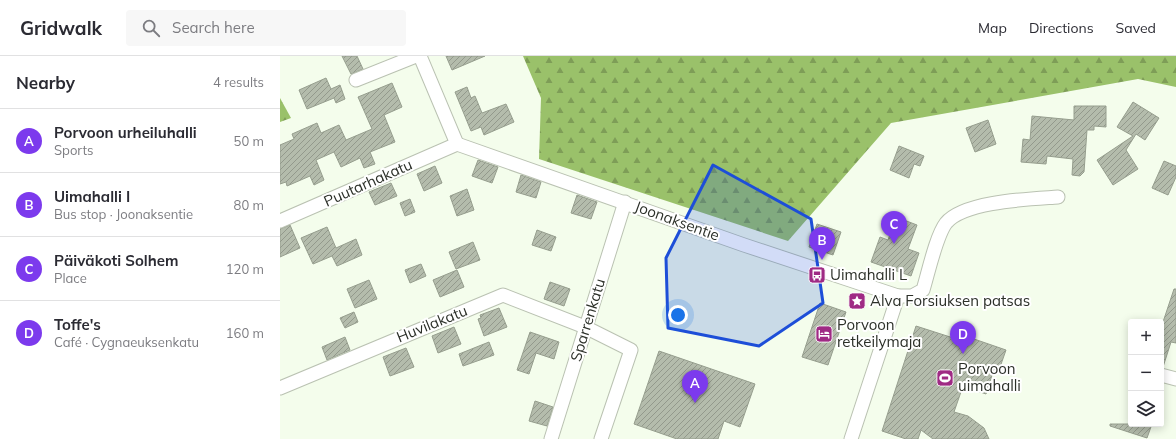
<!DOCTYPE html>
<meta charset="utf-8">
<style>
:root{--surface:#fff;--page:#f7f7f7;--text:#2b2b33;--muted:#7c7c81;--line:#e1e1e2;--accent:#7c3aed}
body{margin:0;font-family:Mulish,sans-serif;background:var(--page);color:var(--text)}
.controls{position:absolute;right:12px;bottom:12px;display:grid;overflow:hidden;border-radius:4px;box-shadow:0 2px 10px #0003}
.controls button{width:36px;height:36px;display:grid;place-items:center;padding:0;border:0;border-bottom:1px solid var(--line);background:var(--surface);color:var(--text);font:20px sans-serif}
.you{position:absolute;left:398px;top:259px;width:14px;height:14px;margin:-10px;border:3px solid #fff;border-radius:50%;background:#1a73e8;box-shadow:0 0 0 6px #1a73e833}
.badge{display:grid;place-items:center;width:26px;height:26px;border-radius:50%;background:var(--accent);color:#fff;font-size:13px;font-weight:700}
.pin{position:absolute;translate:-50% -33px;filter:drop-shadow(0 1px 2px #0008)}
.pin::after{content:'';position:absolute;top:21px;width:14px;height:12px;background:inherit;clip-path:polygon(0 0,100% 0,50% 100%)}
.list{margin:0;padding:0;list-style:none}
h2{display:flex;justify-content:space-between;align-items:center;height:52px;margin:0;padding:0 16px;font-size:17px}
h2 small{font-size:13px;font-weight:400;color:var(--muted)}
.list li{display:grid;grid-template-columns:26px 1fr auto;gap:12px;align-items:center;box-sizing:border-box;height:64px;padding:0 16px;border-top:1px solid var(--line)}
.list b{display:block;font-size:15px;white-space:nowrap}
.list p{margin:0;font-size:13px;white-space:nowrap;color:var(--muted)}
.list em{font-size:13px;font-style:normal;color:var(--muted)}
.icon{flex:none;width:22px;height:22px;fill:none;stroke:currentColor;stroke-width:2;stroke-linecap:round;stroke-linejoin:round}
.map{position:relative;flex:none;width:896px;height:383px;overflow:hidden}
header{display:flex;align-items:center;gap:24px;box-sizing:border-box;height:56px;padding:0 20px;background:var(--surface);border-bottom:1px solid var(--line)}
header strong{font-size:19px}
nav{display:flex;gap:22px;margin-inline-start:auto;font-size:14px}
.search{width:280px;height:36px;background:var(--page);display:flex;align-items:center;gap:10px;box-sizing:border-box;padding:0 14px;border-radius:4px;color:var(--muted);font-size:15px}
main{display:flex}
aside{flex:1;background:var(--surface)}
.map>svg:first-child{display:block}
.forest{fill:url(#forest-firs)}
.building{fill:url(#building-hatch);stroke:#969e8e}
.lines{fill:none;stroke-linecap:round;stroke-linejoin:round}
.minor-casing{stroke:#bac2b2;stroke-width:15}
.minor{stroke:#fff;stroke-width:13}
.marked{fill:#1d4ed8;fill-opacity:0.2;stroke:#1d4ed8;stroke-width:3;stroke-linejoin:round}
.labels{text-anchor:middle;stroke-width:4;stroke-linejoin:round;paint-order:stroke}
.street-label{font-size:15px;fill:#2c3029;stroke:#fff}
.poi-label{font-size:15px;fill:#2c3029;stroke:#fff;text-anchor:start}
</style>
<header>
<strong>Gridwalk</strong>
<div class="search"><svg class="icon" aria-label="search" viewBox="0 0 24 24"><circle cx="10" cy="10" r="6"/><path d="M15 15l6 6"/></svg>Search here</div>
<nav><a>Map</a><a>Directions</a><a>Saved</a></nav>
</header>
<main>
<aside>
<h2>Nearby<small>4 results</small></h2>
<ul class="list">
<li><span class="badge">A</span><div><b>Porvoon urheiluhalli</b><p>Sports</p></div><em>50 m</em></li>
<li><span class="badge">B</span><div><b>Uimahalli I</b><p>Bus stop · Joonaksentie</p></div><em>80 m</em></li>
<li><span class="badge">C</span><div><b>Päiväkoti Solhem</b><p>Place</p></div><em>120 m</em></li>
<li><span class="badge">D</span><div><b>Toffe's</b><p>Café · Cygnaeuksenkatu</p></div><em>160 m</em></li>
</ul>
</aside>
<div class="map">
<svg width="896" height="383" viewBox="0 0 896 383">
<defs>
<pattern id="forest-firs" width="22" height="20" patternUnits="userSpaceOnUse"><rect width="22" height="20" fill="#9ac16a"/><path d="M5 1l3.5 6h-7zM16 11l3.5 6h-7z" fill="#7e9d57"/></pattern>
<pattern id="building-hatch" width="6" height="6" patternUnits="userSpaceOnUse"><rect width="6" height="6" fill="#b4bcac"/><path d="M-1 1l2-2M0 6l6-6M5 7l2-2" fill="none" stroke="#93998c"/></pattern>
</defs>
<rect width="100%" height="100%" fill="#f4fdec"/>
<g class="forest">
<path d="M243 0H896V31L858 23 611 67 508 185 259 103 261 42Z"/>
<path d="M0 42 11 62 0 66Z"/>
</g>
<g class="building">
<path d="M62 0H77L83 13 71 18Z"/>
<path d="M166 0H205L172 14Z"/>
<path d="M46 22 51 33 60 29 65 43 56 47 54 42 27 53 19 34Z"/>
<path d="M112 27 122 51 104 59 115 86 90 96 95 108 84 112 80 102 61 111 54 96 36 104 44 124 34 129 30 120 7 130 6 126 0 128V89L14 83 12 78 37 67 41 77 59 69 66 84 92 73 78 41Z"/>
<path d="M187 31 191 42 195 40 202 57 226 48 234 66 204 79 201 71 191 75 175 36Z"/>
<path d="M853 46 879 62 865 84 856 78 846 94 858 113 833 129 817 104 853 80 837 71Z"/>
<path d="M794 50H826V71L814 70V74H807L804 116 800 120 792 119 793 103 767 100 766 108 741 106 743 83 750 84 752 60 794 64Z"/>
<path d="M708 64 716 88 695 96 686 72Z"/>
<path d="M619 90 644 100 640 110 634 108 629 122 610 114Z"/>
<path d="M198 104 218 111 212 127 192 120Z"/>
<path d="M884 105 896 110V121L888 139 872 132Z"/>
<path d="M155 110 162 127 144 135 137 118Z"/>
<path d="M241 119 261 126 256 142 236 136Z"/>
<path d="M111 127 117 140 95 149 89 136Z"/>
<path d="M187 133 194 154 177 160 170 140Z"/>
<path d="M297 139 317 146 311 163 291 157Z"/>
<path d="M130 143 135 156 125 160 120 147Z"/>
<path d="M616 161 637 169 628 193 639 197 631 220 591 206 600 181 608 184Z"/>
<path d="M537 168 561 176 553 199 529 191Z"/>
<path d="M10 169 20 192 0 201V173Z"/>
<path d="M47 171 56 192 76 183 82 199 57 210 52 200 33 208 21 182Z"/>
<path d="M257 174 276 181 271 195 252 189Z"/>
<path d="M193 186 200 204 176 213 169 196Z"/>
<path d="M141 208 146 220 130 227 125 214Z"/>
<path d="M177 214 184 231 160 241 153 224Z"/>
<path d="M89 224 97 243 75 252 67 233Z"/>
<path d="M270 226 290 233 284 250 264 243Z"/>
<path d="M894 233H896V287L891 286 883 311H881V272Z"/>
<path d="M540 247 566 256 548 309 522 301Z"/>
<path d="M219 252 227 271 204 280 198 263 201 262 200 259Z"/>
<path d="M74 256 78 266 65 272 60 262Z"/>
<path d="M636 270 692 288 694 283 726 294 719 314 714 313 706 338 683 330 674 356 688 360 704 372 709 383H653L641 374 638 383H626L602 375Z"/>
<path d="M174 271 181 288 158 297 152 280Z"/>
<path d="M250 276 279 286 274 303 256 297 249 318 237 314Z"/>
<path d="M65 281 70 294 47 304 42 291Z"/>
<path d="M209 286 214 299 183 310 179 298Z"/>
<path d="M126 292 134 311 110 320 103 301Z"/>
<path d="M379 295 475 328 460 371 444 365 438 383H397L354 368Z"/>
<path d="M255 345 273 351 267 370 249 365Z"/>
<path d="M830 368H872L867 382 830 370Z"/>
</g>
<g class="lines">
<g class="minor-casing">
<g id="minor">
<path d="M140 0 177 88"/>
<path d="M76 24 136 0"/>
<path d="M177 88 464 189 618 240H632L643 234C648 218 656 180 666 167 684 145 751 143 778 141"/>
<path d="M0 165 177 88"/>
<path d="M881 319 896 323"/>
<path d="M0 332 223 239 305 271 351 294 321 383"/>
<path d="M271 383 345 146"/>
<path d="M571 383 618 240"/>
</g>
</g>
<use href="#minor" class="minor"/>
</g>
<path class="marked" d="M433 109 531 163 543 247 479 290 388 272 386 202Z"/>
<defs>
<g id="bus-square" transform="scale(0.9)"><rect x="-9" y="-9" width="18" height="18" rx="4" fill="#9f2a84" stroke="#fff"/><path d="M-5-6H5V4H4V6H2V4H-2V6H-4V4H-5ZM-3.5-4V0h7V-4ZM-3.5 1.2v1.5H-2V1.2ZM2 1.2v1.5H3.5V1.2Z" fill="#fff"/></g>
<g id="sight-square" transform="scale(0.9)"><rect x="-9" y="-9" width="18" height="18" rx="4" fill="#9f2a84" stroke="#fff"/><path d="M0-6L1.8-2.2L6-1.7L2.9 1.2L3.7 5.4L0 3.3L-3.7 5.4L-2.9 1.2L-6-1.7L-1.8-2.2Z" fill="#fff"/></g>
<g id="hotel-square" transform="scale(0.9)"><rect x="-9" y="-9" width="18" height="18" rx="4" fill="#9f2a84" stroke="#fff"/><path d="M-6-4.5h1.5V1H6V5H4.5V3h-9V5H-6ZM-4 0a1.8 1.8 0 1 1 3.6 0ZM.5 0V-2.5h3Q6-2.5 6 0Z" fill="#fff"/></g>
<g id="stadium-square" transform="scale(0.9)"><rect x="-9" y="-9" width="18" height="18" rx="4" fill="#9f2a84" stroke="#fff"/><path d="M0-5a6.5 5 0 1 0 0 10a6.5 5 0 1 0 0-10ZM-3.5-1.8h7v3.6h-7Z" fill="#fff"/></g>
</defs>
<g fill-rule="evenodd">
<use href="#bus-square" x="537" y="219"/>
<use href="#sight-square" x="577" y="245"/>
<use href="#hotel-square" x="544" y="278"/>
<use href="#stadium-square" x="665" y="322"/>
</g>
<g class="labels">
<g class="street-label">
<text transform="translate(88 127) rotate(-24)" y="5">Puutarhakatu</text>
<text transform="translate(397 165) rotate(20)" y="5">Joonaksentie</text>
<text transform="translate(308 264) rotate(-73)" y="5">Sparrenkatu</text>
<text transform="translate(152 268) rotate(-22)" y="5">Huvilakatu</text>
</g>
<g class="poi-label">
<text x="550" y="224">Uimahalli L</text>
<text x="590" y="250">Alva Forsiuksen patsas</text>
<text x="557" y="274">Porvoon<tspan x="557" dy="17">retkeilymaja</tspan></text>
<text x="678" y="318">Porvoon<tspan x="678" dy="17">uimahalli</tspan></text>
</g>
</g>
</svg>
<div class="controls">
<button>+</button>
<button>−</button>
<button><svg class="icon" aria-label="layers" viewBox="0 0 24 24"><path d="M12 4l9 5-9 5-9-5zM3 14l9 5 9-5"/></svg></button>
</div>
<div class="you"></div>
<div class="pin badge" style="left:415px;top:347px">A</div>
<div class="pin badge" style="left:542px;top:204px">B</div>
<div class="pin badge" style="left:614px;top:188px">C</div>
<div class="pin badge" style="left:683px;top:298px">D</div>
</div>
</main>
